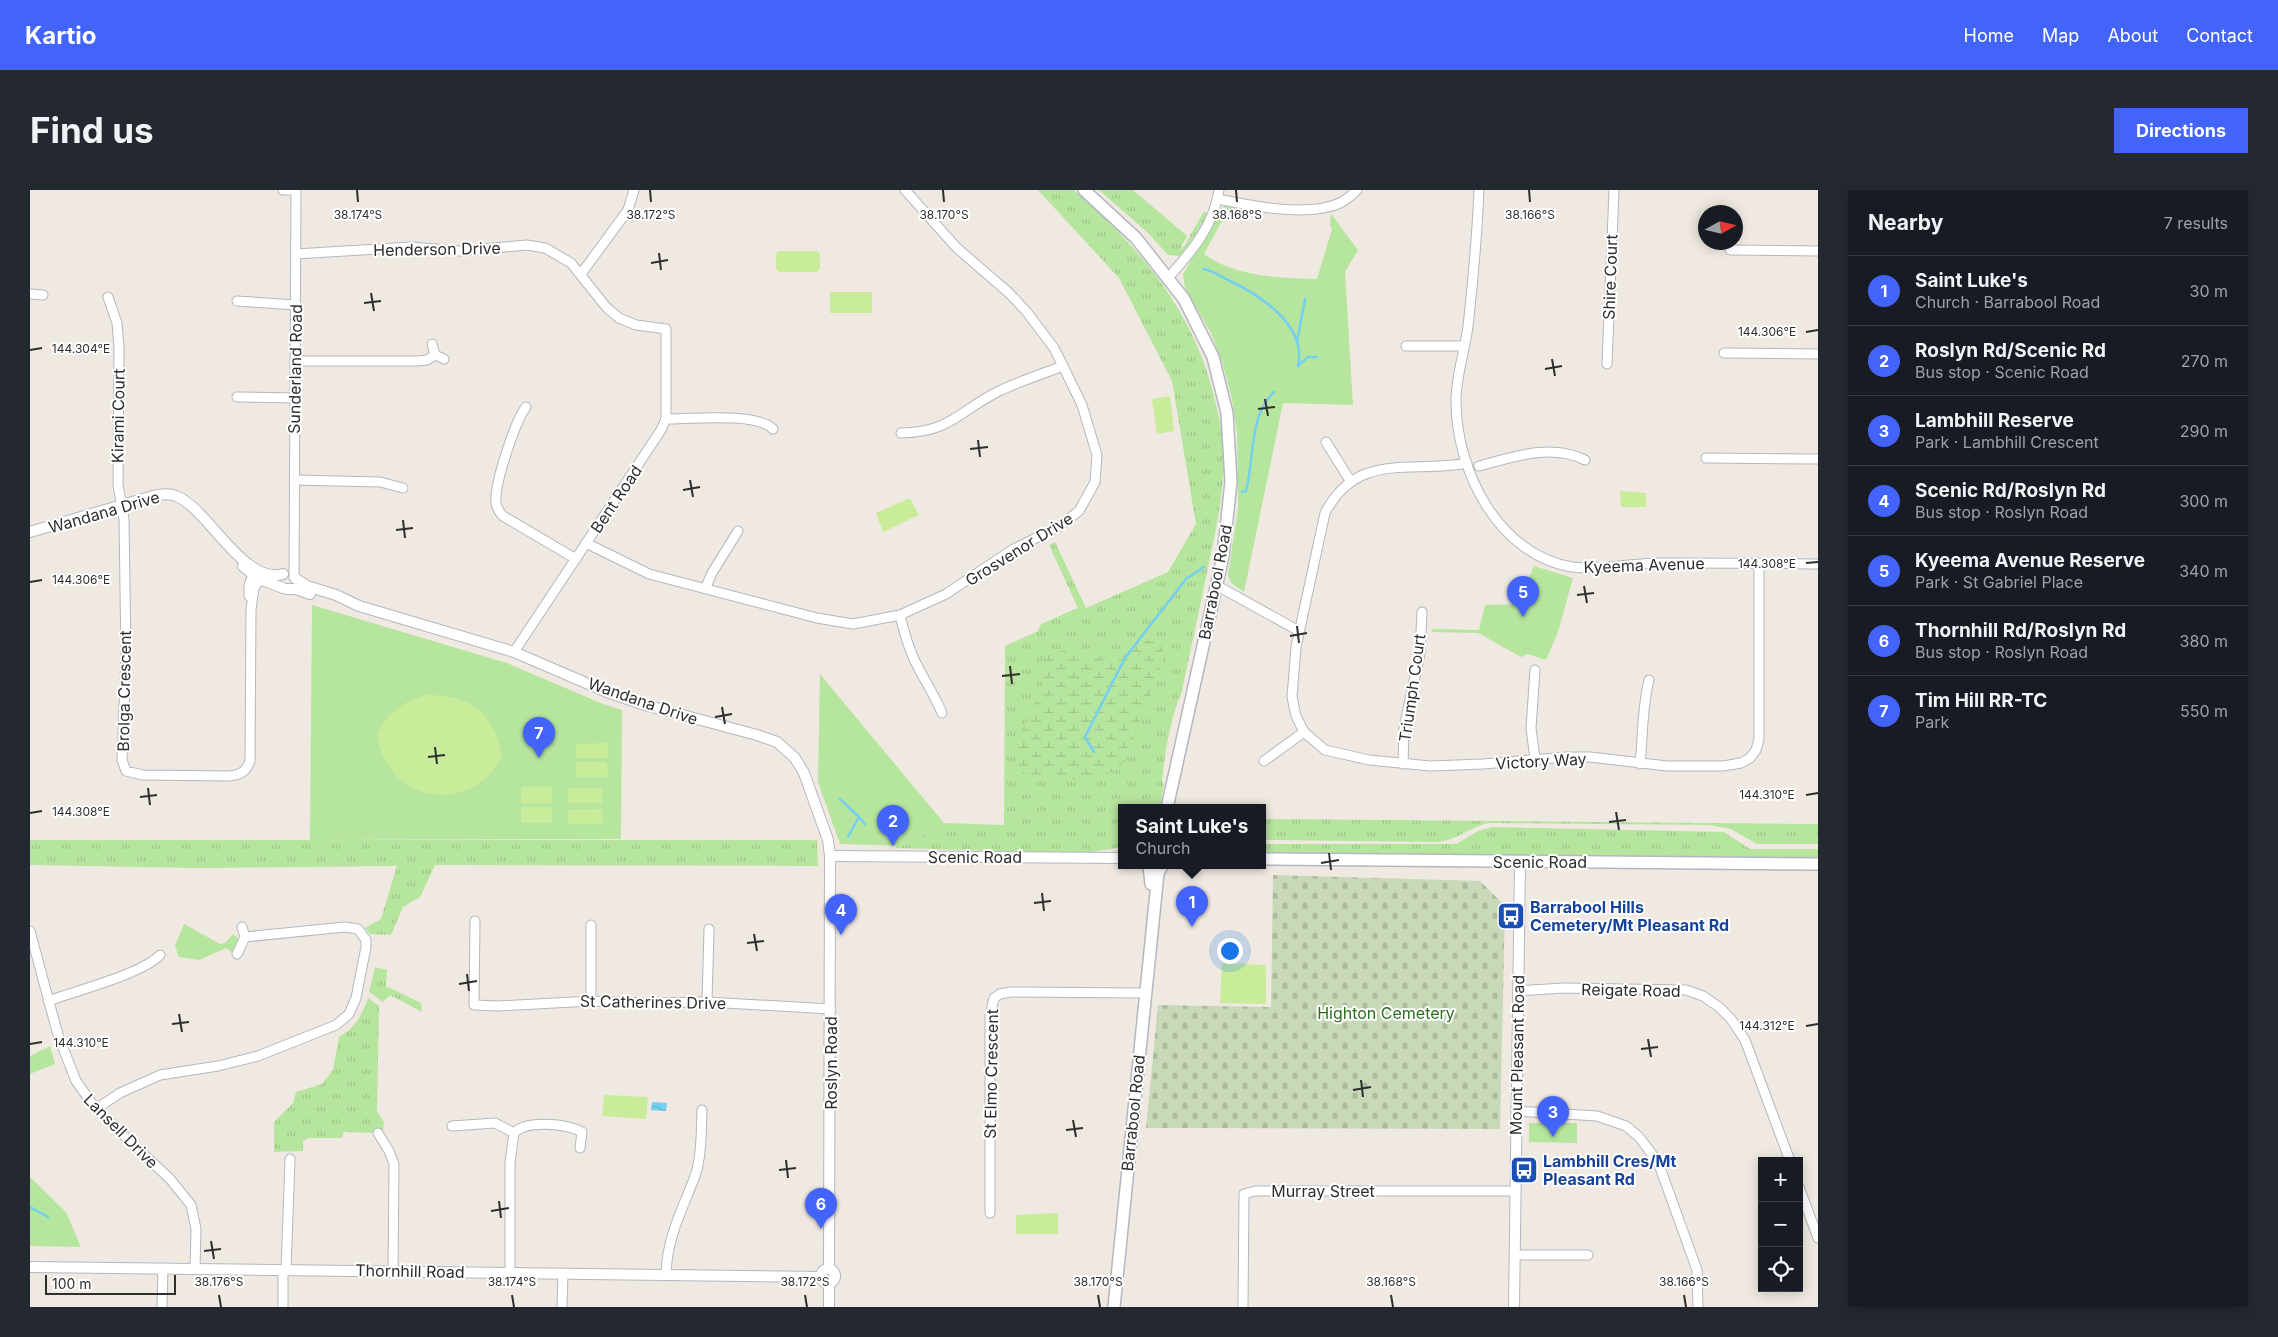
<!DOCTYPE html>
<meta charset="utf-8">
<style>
:root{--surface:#171b24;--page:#242831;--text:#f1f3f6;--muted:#9ea1a6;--line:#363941;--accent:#4264fb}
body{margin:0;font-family:Inter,sans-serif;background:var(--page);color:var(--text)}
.controls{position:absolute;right:15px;bottom:15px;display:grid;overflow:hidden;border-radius:0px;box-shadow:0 2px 12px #0003}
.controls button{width:45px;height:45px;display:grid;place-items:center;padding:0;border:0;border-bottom:1px solid var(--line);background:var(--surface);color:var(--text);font:25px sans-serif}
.compass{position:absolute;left:1668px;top:15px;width:45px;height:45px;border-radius:50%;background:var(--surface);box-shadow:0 2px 12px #0003;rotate:82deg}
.scale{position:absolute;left:15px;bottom:12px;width:131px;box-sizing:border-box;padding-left:5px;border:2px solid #2e2e2e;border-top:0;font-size:14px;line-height:18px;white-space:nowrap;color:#2e2e2e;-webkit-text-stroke:4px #fff;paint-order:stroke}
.you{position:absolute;left:1199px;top:760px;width:18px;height:18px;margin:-12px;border:4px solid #fff;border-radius:50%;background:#1a73e8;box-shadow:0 0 0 8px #1a73e833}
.badge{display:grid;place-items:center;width:32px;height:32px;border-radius:50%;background:var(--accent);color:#fff;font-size:16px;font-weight:700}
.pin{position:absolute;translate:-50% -41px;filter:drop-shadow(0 1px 2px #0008)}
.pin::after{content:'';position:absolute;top:26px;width:18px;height:15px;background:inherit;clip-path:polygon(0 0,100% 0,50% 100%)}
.popup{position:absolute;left:1088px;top:614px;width:148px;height:65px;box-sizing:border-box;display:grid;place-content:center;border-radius:0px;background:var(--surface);filter:drop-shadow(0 1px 4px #0005);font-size:16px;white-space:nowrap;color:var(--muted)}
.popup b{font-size:19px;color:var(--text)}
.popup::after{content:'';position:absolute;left:50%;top:100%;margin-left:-10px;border:10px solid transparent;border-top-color:var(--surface)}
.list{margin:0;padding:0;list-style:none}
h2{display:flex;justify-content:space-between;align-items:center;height:65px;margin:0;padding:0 20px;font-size:21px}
h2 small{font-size:16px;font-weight:400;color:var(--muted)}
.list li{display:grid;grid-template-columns:32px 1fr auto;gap:15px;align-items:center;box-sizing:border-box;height:70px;padding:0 20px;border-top:1px solid var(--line)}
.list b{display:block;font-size:19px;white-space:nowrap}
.list p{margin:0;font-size:16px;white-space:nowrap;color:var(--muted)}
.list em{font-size:16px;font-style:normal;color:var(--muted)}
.icon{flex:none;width:28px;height:28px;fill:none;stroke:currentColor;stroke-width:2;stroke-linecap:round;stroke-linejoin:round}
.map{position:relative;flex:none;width:1788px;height:1117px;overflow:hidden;border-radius:0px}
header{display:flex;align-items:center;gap:30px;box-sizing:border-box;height:70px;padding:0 25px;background:var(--accent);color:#fff}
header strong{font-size:24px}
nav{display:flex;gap:28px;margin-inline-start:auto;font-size:18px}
.intro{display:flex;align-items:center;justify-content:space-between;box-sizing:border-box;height:120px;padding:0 30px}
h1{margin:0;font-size:35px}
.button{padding:12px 22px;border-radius:0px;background:var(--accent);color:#fff;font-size:18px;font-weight:700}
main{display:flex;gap:30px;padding:0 30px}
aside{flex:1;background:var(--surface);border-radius:0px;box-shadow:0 2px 12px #0003}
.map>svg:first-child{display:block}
.grass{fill:url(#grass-tufts)}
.wetland{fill:url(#wetland-marsh)}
.cemetery{fill:url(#cemetery-stones)}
.park{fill:#b6e59e}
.pitch{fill:#c9ec9a}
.water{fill:url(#water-waves)}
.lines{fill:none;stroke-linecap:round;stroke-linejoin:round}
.stream{stroke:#75cff0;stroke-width:2.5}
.minor-casing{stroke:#b4b7c1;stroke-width:11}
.tertiary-casing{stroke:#b4b7c1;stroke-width:12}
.secondary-casing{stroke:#b4b7c1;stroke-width:14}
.minor{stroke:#fff;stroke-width:9}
.tertiary{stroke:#fff;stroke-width:10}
.secondary{stroke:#fff;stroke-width:11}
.ticks{fill:none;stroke:#2e2e2e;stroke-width:2}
.labels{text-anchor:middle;stroke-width:4;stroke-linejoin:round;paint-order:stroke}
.street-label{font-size:16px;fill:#2e2e2e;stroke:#fff}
.transit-label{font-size:16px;font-weight:bold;fill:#164399;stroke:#fff;text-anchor:start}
.park-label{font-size:16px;fill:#2c6e1b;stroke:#fff}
.ticks-label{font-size:12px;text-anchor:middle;fill:#2e2e2e;stroke:#fff;stroke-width:4;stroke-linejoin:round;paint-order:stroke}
</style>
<header>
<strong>Kartio</strong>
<nav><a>Home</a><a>Map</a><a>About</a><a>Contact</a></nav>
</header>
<div class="intro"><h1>Find us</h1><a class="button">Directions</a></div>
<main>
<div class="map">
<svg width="1788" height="1117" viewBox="0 0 1788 1117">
<defs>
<pattern id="grass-tufts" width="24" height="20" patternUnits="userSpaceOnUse" patternTransform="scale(1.25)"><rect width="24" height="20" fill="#b6e59e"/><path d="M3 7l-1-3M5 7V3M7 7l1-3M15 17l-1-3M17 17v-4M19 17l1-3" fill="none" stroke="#9dc588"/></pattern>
<pattern id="wetland-marsh" width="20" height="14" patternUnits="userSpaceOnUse" patternTransform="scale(1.25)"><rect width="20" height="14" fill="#b6e59e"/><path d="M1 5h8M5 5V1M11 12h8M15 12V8" fill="none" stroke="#9dc588"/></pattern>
<pattern id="cemetery-stones" width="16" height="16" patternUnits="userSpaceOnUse" patternTransform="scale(1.25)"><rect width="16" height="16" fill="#c8d9b8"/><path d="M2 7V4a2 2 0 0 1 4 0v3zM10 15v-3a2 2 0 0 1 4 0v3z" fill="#acbb9e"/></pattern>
<pattern id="water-waves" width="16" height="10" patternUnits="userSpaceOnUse" patternTransform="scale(1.25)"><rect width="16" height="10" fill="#75cff0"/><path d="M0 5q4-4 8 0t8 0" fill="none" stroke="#66b2ce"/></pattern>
</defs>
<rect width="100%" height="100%" fill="#efe9e1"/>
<g class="grass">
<path d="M1008 0H1044C1110 57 1165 123 1185 210 1189 228 1194 247 1194 266 1194 305 1185 344 1177 382 1169 422 1160 462 1152 501 1140 529 1135 562 1132 592L1134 594 1130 618H1092V657L1056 663H1036L866 658V656H874L914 633 974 635 975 456 1008 441 1011 434 1048 418 1019 355 1025 352 1056 418 1138 382 1166 334 1142 191 1089 88Z"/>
<path d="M1069 0H1103L1157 46 1149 61 1155 55 1174 21 1178 24 1153 64 1149 66 1138 65 1118 43Z"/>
<path d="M1232 629 1788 634V654H1727L1701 639 1679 635 1458 633C1440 637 1427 650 1408 652L1232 650Z"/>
<path d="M1463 637 1694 642 1720 659H1788V668L1232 663V654H1426L1448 641Z"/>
<path d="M0 650H787L788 676 405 675 390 707 373 717 361 745 340 744 335 738 351 729 367 676 165 678 0 675Z"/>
<path d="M345 777 357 780 356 796 391 813 392 822 360 805 353 812 339 802Z"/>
<path d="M338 808 349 816 347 922 354 932 353 941 344 943 314 942 312 948H278L273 951V961L244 962V932L263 913 266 902 292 894 303 880 309 847C325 838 332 825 338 808Z"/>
</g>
<path class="wetland" d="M1128 449C1130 454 1133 459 1133 463 1130 489 1118 508 1109 532 1104 547 1101 569 1087 579 1066 594 1008 592 987 579L986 564 991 542 1011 502 1016 465 1041 459 1073 469 1098 454Z"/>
<path class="cemetery" d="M1243 685 1450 691 1475 716 1470 939 1116 938 1128 815 1241 817Z"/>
<g class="park">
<path d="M1197 15 1226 20 1225 24 1200 22 1195 25 1174 64C1206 87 1249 88 1287 89L1302 39 1300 35 1301 24 1328 60 1315 82 1323 215 1253 213 1214 402 1201 393 1198 385 1208 318 1207 244 1202 209 1193 175 1181 143 1155 98 1153 84 1190 19Z"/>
<path d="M1504 376 1543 388 1528 442 1516 470 1498 464 1491 467 1448 443 1401 442 1403 439 1449 440 1455 415 1487 414Z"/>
<path d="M282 415 477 473 573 514 592 520 591 649 280 650Z"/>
<path d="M790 484 914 633 874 656 810 654 788 592Z"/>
<path d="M154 734 190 754 195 753 203 744 209 749 204 764 196 758 169 770 149 767 145 756Z"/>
<path d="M20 856 25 874 0 884V866Z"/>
<path d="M1499 933H1547V953L1499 952Z"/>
<path d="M0 987 36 1022 51 1057 0 1056Z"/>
</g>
<g class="pitch">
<path d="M749 61H787L790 63V79L787 82H749L746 79V63Z"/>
<rect x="800" y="102" width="42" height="21"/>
<path d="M1140 206 1144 241 1127 244 1122 209Z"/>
<path d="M1590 301 1616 303V317H1591Z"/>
<path d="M880 308 889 325 853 342 846 323Z"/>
<path d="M396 505C439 505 465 522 472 567 438 628 355 612 347 543 359 521 373 512 396 505Z"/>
<path d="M578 553V568H546V554Z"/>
<path d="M546 572H577L578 587H546Z"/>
<rect x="491" y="597" width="31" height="16"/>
<rect x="538" y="598" width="34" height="15"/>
<rect x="491" y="617" width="31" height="16"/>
<path d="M572 619 573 634H538V620Z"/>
<path d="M1192 773 1236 775V814L1190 813Z"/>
<path d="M574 905 618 907 616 929 572 926Z"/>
<path d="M1028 1023V1044H986V1025Z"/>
</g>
<path class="water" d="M622 912 637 913 636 921 621 920Z"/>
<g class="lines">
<g class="stream">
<path d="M1173 79C1182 80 1190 86 1198 90 1230 105 1277 135 1268 176"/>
<path d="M1267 152 1275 109"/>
<path d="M1269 175 1278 167H1287"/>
<path d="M1212 302 1216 301C1225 267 1218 228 1244 202"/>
<path d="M1064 562 1055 547 1095 468 1156 389 1174 377"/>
<path d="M810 609 829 627 818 647"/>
<path d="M829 627 835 634"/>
<path d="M0 1017 18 1027"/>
</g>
<g class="minor-casing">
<g id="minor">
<path d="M253 0H266L264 387"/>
<path d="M1449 0C1447 45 1443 91 1438 136 1435 161 1426 185 1426 211 1426 280 1468 365 1542 377 1571 381 1600 373 1629 373 1682 373 1735 373 1788 374"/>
<path d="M1188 9C1221 16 1280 28 1312 12 1317 9 1323 4 1327 0"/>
<path d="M1700 60 1788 61"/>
<path d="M266 64 381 57 430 61 497 55 515 58 541 73 577 118 589 128 606 135 636 139V229L631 240 484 462"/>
<path d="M551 84 598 20 604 0"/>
<path d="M1138 88C1161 62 1184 36 1189 0"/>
<path d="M0 104 13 105"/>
<path d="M78 107 87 133 89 157 88 295 94 329 96 467 92 570 96 581 113 585 199 586C210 585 216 582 220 571L221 419 224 398 230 389"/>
<path d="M207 111 266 115"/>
<path d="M402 154 405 165"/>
<path d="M1376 156H1434"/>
<path d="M1694 163 1788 164"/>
<path d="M265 171H387L397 170 405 165 414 169"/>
<path d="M1577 174 1584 0"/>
<path d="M207 207 265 208"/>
<path d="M496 217C485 232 464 294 466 313 467 319 469 322 473 326L546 369"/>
<path d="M636 229C661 229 726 222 743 239"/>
<path d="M871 243C921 242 929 221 969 201 990 191 1012 184 1033 176"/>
<path d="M1296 252 1321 292"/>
<path d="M1676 268 1788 269"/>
<path d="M1437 273C1382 284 1328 260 1295 323L1266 457 1262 507 1266 526 1274 542 1295 560 1339 570 1400 576 1453 574 1537 567H1560L1637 576H1693L1711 573 1720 568 1726 560 1729 549V373"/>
<path d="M1449 276C1483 267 1521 253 1555 270"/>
<path d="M264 290 350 292 373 298"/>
<path d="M556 353 619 384 787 428 823 434 870 425 916 404 982 360 1028 337 1049 321 1065 292 1067 265 1052 215 1033 176 1024 158 996 121 979 103 927 58 875 0"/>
<path d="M1186 395 1269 441"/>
<path d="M676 397 682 383 708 341"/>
<path d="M219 406V395L223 385"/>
<path d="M870 425C874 442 879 461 888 477 896 493 905 506 912 523"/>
<path d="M1505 480 1501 538 1505 569"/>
<path d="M1234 571 1274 542"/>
<path d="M1373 574 1374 538 1390 463 1392 422"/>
<path d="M1610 574C1613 545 1612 518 1619 490"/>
<path d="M445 731 444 815 468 816 561 811 617 813 677 812 801 819"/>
<path d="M0 741 28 845 46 891 66 919 140 989 161 1015 166 1039 165 1079"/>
<path d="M207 764 215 747 212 737"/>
<path d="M1488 801 1534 798 1656 800 1673 806 1689 817 1701 829 1715 850 1760 971"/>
<path d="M18 811C45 801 112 784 130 765"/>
<path d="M561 811V735"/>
<path d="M677 812 679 739"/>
<path d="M66 919 90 903 130 885 188 876 228 866 306 835 319 824 326 808 336 757V750L328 739 315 737 215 747"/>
<path d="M1486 921 1567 926 1596 936 1609 947 1628 972 1667 1080 1668 1117"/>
<path d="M422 936 465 933 484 943"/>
<path d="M348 943 359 961 364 974 363 1081"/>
<path d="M1769 997 1788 1048"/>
<path d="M960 1023V826L964 808 970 804 981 802 1114 803"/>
<path d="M1485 1065H1558"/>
<path d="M253 1080V1117"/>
<path d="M256 1080 260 969"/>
<path d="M480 1082V972L484 943C497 929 537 934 552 942L550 958"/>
<path d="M636 1085C637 1046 652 1021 665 986 672 965 671 942 672 920"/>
<path d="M132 1117 133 1078"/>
<path d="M532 1117 533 1084"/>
<path d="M1213 1117 1214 1004 1225 1001H1485"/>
</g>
</g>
<g class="tertiary-casing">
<g id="tertiary">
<path d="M0 342 123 306C131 304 139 303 146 306 178 318 214 396 253 384"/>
<path d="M213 376 227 388 253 398"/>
<path d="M265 388 277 396 306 405 329 416 484 462 577 502 615 515 727 545 747 552 765 568 774 583 798 650 800 666 799 1079"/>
<path d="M257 399H266L280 404"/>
<path d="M800 666 1092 668"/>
<path d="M0 1077 791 1087"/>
<circle cx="798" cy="1086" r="7"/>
<path d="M799 1117V1094"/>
<path d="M1484 1117 1490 672"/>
</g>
</g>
<g class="secondary-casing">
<g id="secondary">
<path d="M1054 0 1106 48 1154 109 1183 167 1197 223 1201 292 1193 366 1137 618"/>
<path d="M1232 669 1788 674"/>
<path d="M1119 676 1121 694"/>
<path d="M1084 1117 1128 683 1132 676"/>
</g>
</g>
<use href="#minor" class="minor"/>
<use href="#tertiary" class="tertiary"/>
<use href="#secondary" class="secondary"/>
</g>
<path class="ticks" d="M327 0 328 12M620 0 621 12M913 0 914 12M1206 0 1207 12M1499 0 1500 12M629 63 631 80M621 73 638 70M341 103 344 121M334 113 351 111M1776 142 1788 140M0 160 12 158M1522 169 1525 186M1515 179 1532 176M1235 209 1238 226M1228 219 1245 217M948 250 950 267M940 259 958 257M660 290 663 307M653 300 670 297M373 330 375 348M366 340 383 338M1776 373 1788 372M0 392 12 390M1554 396 1557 413M1547 405 1564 403M1267 436 1269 453M1260 446 1277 443M980 476 982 494M972 486 990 484M692 517 695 534M685 527 702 524M405 557 407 574M398 567 415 565M118 598 120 615M1776 605 1788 603M110 607 127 605M1586 622 1589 640M0 623 12 621M1579 632 1596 630M1299 663 1301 680M1291 673 1309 670M1012 703 1014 721M1004 713 1021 711M724 744 727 761M717 753 734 751M437 784 439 801M429 794 447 791M149 824 152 842M142 834 159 832M1776 836 1788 834M1618 849 1621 867M0 854 12 852M1611 859 1628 857M1331 890 1333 907M1323 900 1341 897M1043 930 1046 947M1036 940 1053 938M756 970 758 988M749 980 766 978M469 1011 471 1028M461 1021 479 1018M181 1051 184 1069M174 1061 191 1059M189 1105 191 1117M482 1105 484 1117M775 1105 777 1117M1068 1105 1070 1117M1361 1105 1363 1117M1654 1105 1656 1117"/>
<defs>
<g id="bus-square" transform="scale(1.4375)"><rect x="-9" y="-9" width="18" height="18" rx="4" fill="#1a4fb4" stroke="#fff"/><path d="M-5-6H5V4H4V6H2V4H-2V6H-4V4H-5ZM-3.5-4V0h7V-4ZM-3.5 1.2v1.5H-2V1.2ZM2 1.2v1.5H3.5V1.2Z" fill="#fff"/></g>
</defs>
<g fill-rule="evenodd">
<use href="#bus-square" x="1481" y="726"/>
<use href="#bus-square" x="1494" y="980"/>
</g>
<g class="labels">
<g class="street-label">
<text transform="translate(407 59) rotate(-1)" y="6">Henderson Drive</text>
<text transform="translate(1580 87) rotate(-88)" y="6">Shire Court</text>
<text transform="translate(265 179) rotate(-89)" y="6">Sunderland Road</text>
<text transform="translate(88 226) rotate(-89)" y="6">Kirami Court</text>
<text transform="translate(586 309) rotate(-56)" y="6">Bent Road</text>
<text transform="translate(74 322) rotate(-16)" y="6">Wandana Drive</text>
<text transform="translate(989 359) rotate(-32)" y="6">Grosvenor Drive</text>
<text transform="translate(1614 375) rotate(-2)" y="6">Kyeema Avenue</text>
<text transform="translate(1185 392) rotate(-79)" y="6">Barrabool Road</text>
<text transform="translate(1382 498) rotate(-82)" y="6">Triumph Court</text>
<text transform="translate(94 501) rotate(-89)" y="6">Brolga Crescent</text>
<text transform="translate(613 511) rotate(19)" y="6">Wandana Drive</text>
<text transform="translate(1511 571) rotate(-3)" y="6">Victory Way</text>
<text x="945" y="673">Scenic Road</text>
<text x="1510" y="678">Scenic Road</text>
<text transform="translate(1601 800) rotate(1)" y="6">Reigate Road</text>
<text transform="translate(623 812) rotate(1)" y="6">St Catherines Drive</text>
<text transform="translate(1487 865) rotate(-89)" y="6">Mount Pleasant Road</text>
<text transform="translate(801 873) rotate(-90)" y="6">Roslyn Road</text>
<text transform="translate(961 884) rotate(-89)" y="6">St Elmo Crescent</text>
<text transform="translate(1103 923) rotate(-84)" y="6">Barrabool Road</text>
<text transform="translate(91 941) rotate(45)" y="6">Lansell Drive</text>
<text x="1293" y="1007">Murray Street</text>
<text transform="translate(380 1081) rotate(1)" y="6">Thornhill Road</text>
</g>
<g class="transit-label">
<text x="1500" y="723">Barrabool Hills<tspan x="1500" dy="18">Cemetery/Mt Pleasant Rd</tspan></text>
<text x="1513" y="977">Lambhill Cres/Mt<tspan x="1513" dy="18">Pleasant Rd</tspan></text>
</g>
<g class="park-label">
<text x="1356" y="829">Highton Cemetery</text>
</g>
</g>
<g class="ticks-label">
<text x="328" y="29">38.174°S</text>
<text x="621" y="29">38.172°S</text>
<text x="914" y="29">38.170°S</text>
<text x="1207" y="29">38.168°S</text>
<text x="1500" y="29">38.166°S</text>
<text x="1737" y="146">144.306°E</text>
<text x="51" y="163">144.304°E</text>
<text x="1737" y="378">144.308°E</text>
<text x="51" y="394">144.306°E</text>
<text x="1737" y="609">144.310°E</text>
<text x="51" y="626">144.308°E</text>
<text x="1737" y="840">144.312°E</text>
<text x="51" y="857">144.310°E</text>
<text x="189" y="1096">38.176°S</text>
<text x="482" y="1096">38.174°S</text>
<text x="775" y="1096">38.172°S</text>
<text x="1068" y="1096">38.170°S</text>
<text x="1361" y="1096">38.168°S</text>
<text x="1654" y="1096">38.166°S</text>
</g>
</svg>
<div class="controls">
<button>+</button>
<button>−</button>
<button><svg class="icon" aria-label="locate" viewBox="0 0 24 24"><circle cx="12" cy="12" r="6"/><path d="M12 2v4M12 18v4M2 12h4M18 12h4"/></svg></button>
</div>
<svg class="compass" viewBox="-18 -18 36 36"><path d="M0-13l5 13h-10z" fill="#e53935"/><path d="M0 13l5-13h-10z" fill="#9ea1a6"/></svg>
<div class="scale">100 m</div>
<div class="you"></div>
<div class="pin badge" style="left:1162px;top:737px">1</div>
<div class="popup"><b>Saint Luke's</b>Church</div>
<div class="pin badge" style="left:863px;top:656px">2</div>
<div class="pin badge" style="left:1523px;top:947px">3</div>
<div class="pin badge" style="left:811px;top:745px">4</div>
<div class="pin badge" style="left:1493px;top:427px">5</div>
<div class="pin badge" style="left:791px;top:1039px">6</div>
<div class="pin badge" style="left:509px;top:568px">7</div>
</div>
<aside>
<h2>Nearby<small>7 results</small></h2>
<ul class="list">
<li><span class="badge">1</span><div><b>Saint Luke's</b><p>Church · Barrabool Road</p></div><em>30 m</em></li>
<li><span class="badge">2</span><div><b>Roslyn Rd/Scenic Rd</b><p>Bus stop · Scenic Road</p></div><em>270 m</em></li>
<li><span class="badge">3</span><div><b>Lambhill Reserve</b><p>Park · Lambhill Crescent</p></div><em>290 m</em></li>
<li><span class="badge">4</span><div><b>Scenic Rd/Roslyn Rd</b><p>Bus stop · Roslyn Road</p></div><em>300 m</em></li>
<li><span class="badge">5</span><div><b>Kyeema Avenue Reserve</b><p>Park · St Gabriel Place</p></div><em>340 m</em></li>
<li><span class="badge">6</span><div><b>Thornhill Rd/Roslyn Rd</b><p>Bus stop · Roslyn Road</p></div><em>380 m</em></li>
<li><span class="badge">7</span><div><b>Tim Hill RR-TC</b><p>Park</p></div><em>550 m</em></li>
</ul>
</aside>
</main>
